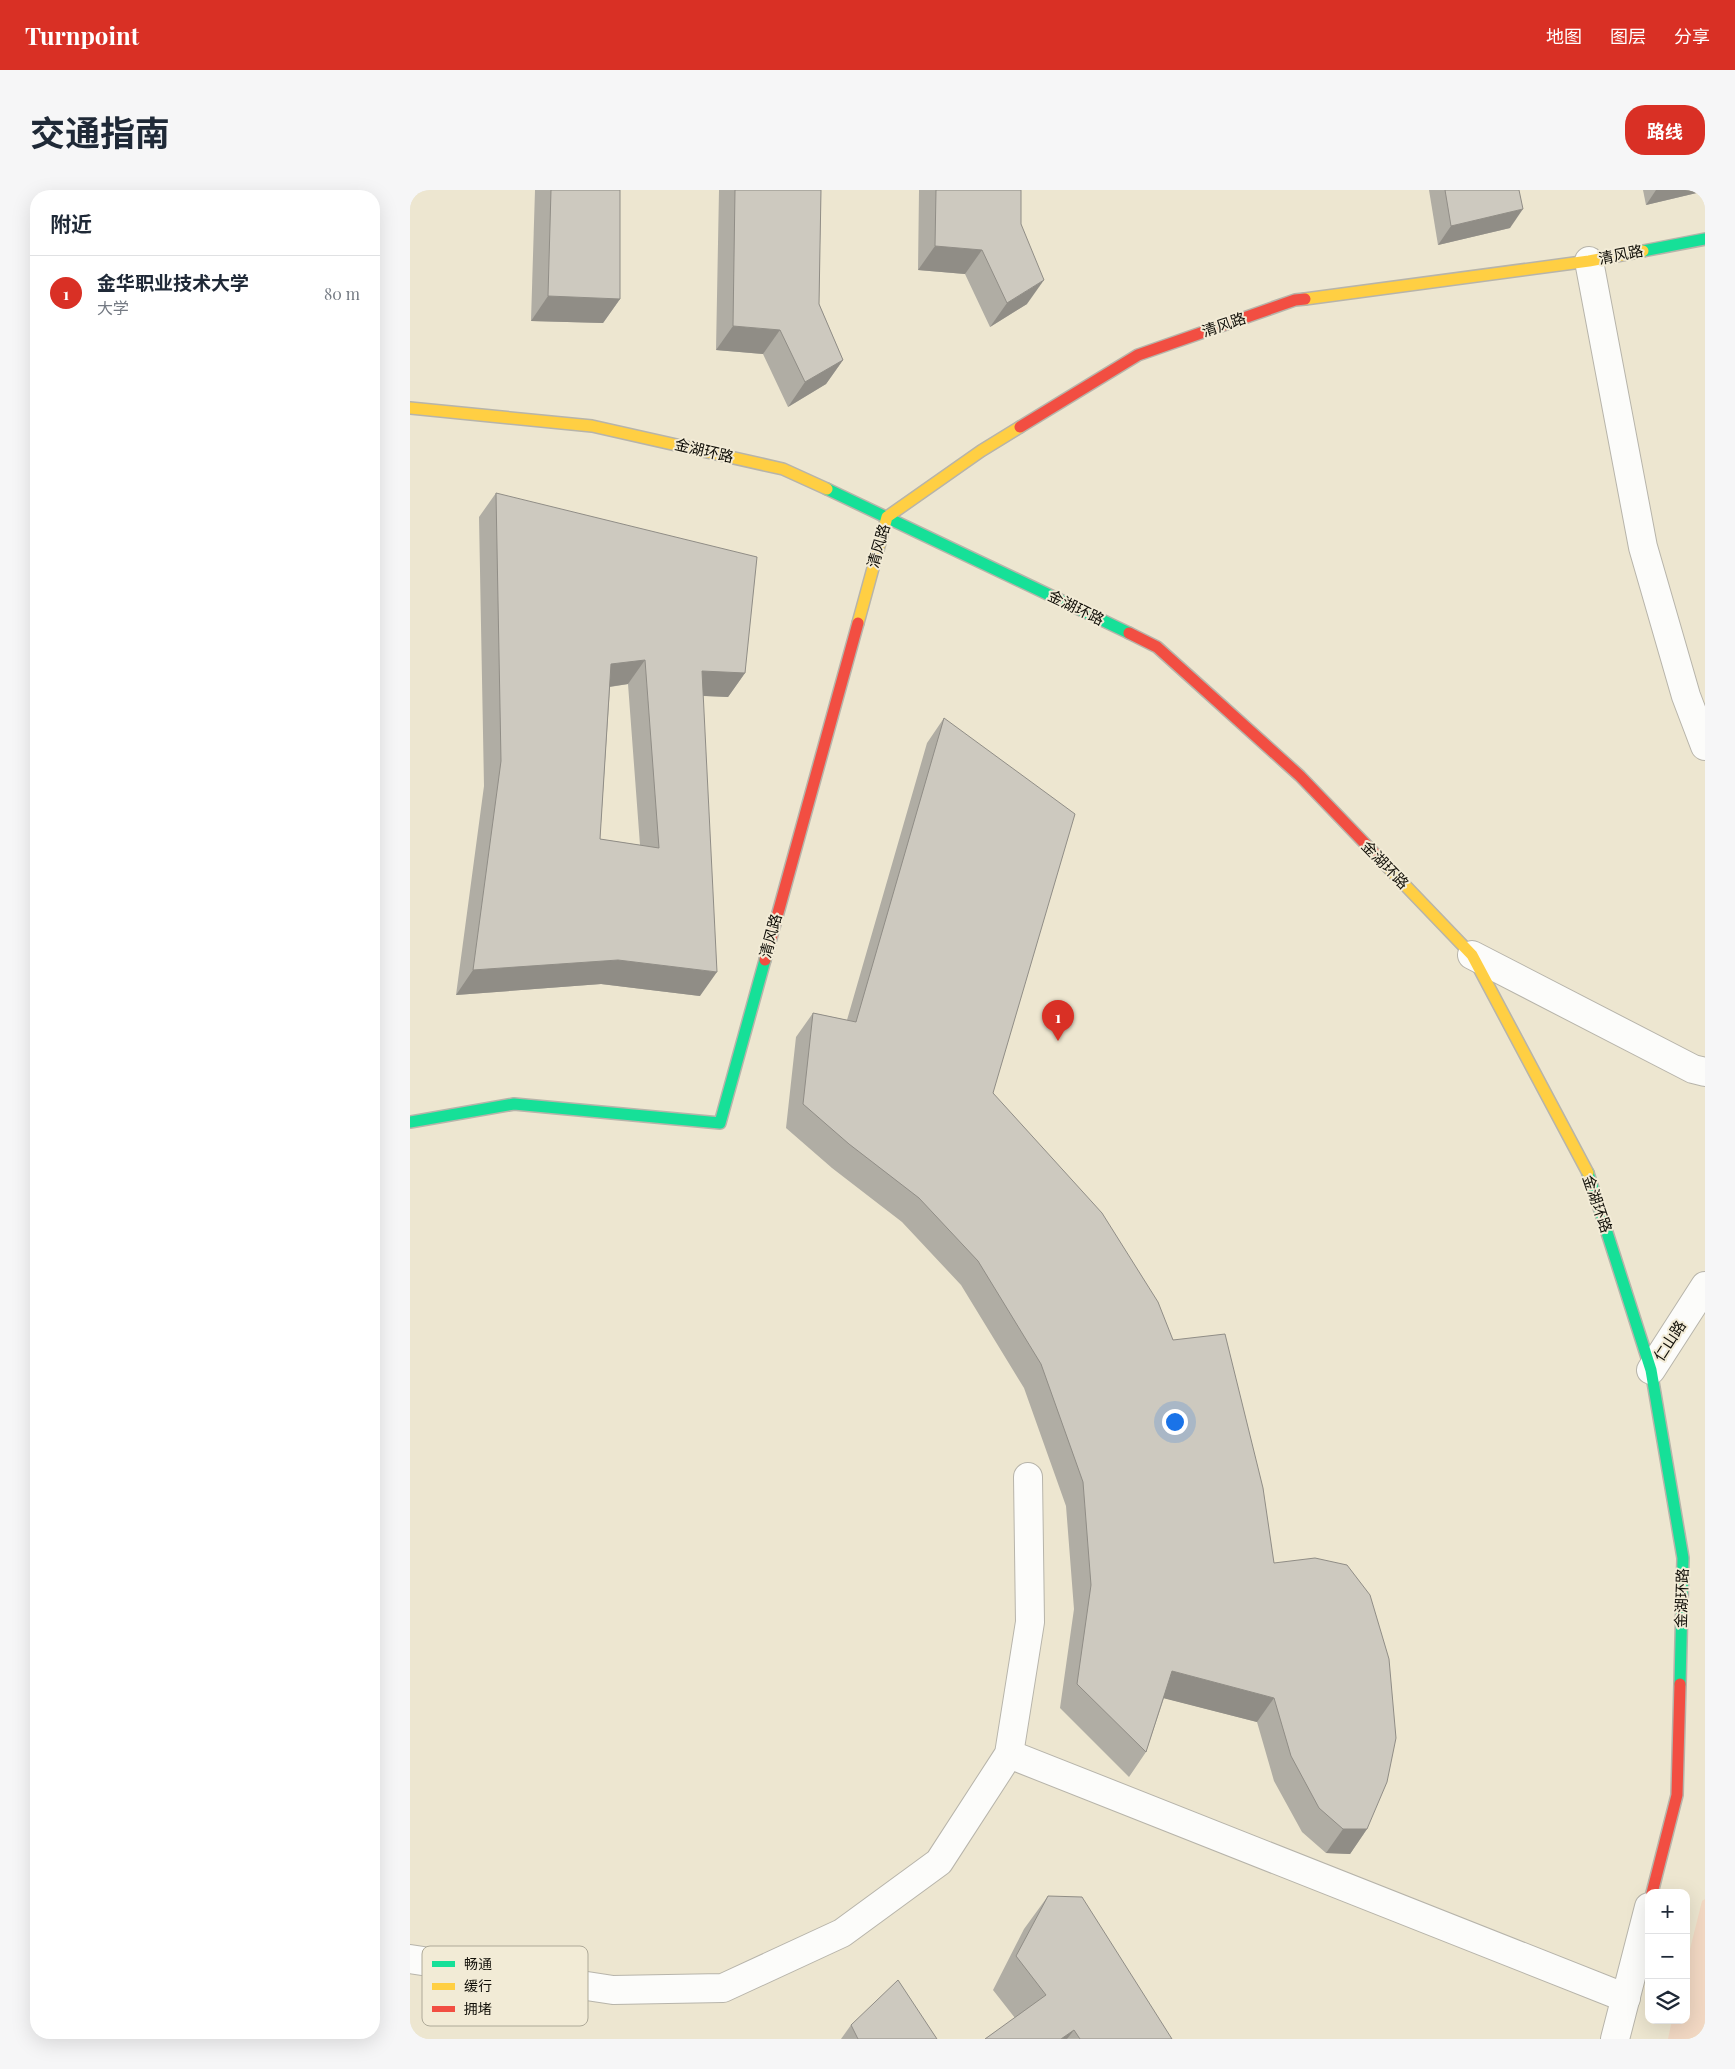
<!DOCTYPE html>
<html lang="zh">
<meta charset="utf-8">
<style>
:root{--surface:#fff;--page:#f6f6f7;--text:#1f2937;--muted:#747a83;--line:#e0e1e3;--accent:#d93025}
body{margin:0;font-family:"Playfair Display","Noto Sans SC",serif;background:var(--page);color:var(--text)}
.controls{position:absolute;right:15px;bottom:15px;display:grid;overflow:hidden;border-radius:10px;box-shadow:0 5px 20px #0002}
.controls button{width:45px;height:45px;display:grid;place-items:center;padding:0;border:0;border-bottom:1px solid var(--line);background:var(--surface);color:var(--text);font:25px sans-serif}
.you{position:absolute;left:764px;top:1231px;width:18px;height:18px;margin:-12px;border:4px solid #fff;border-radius:50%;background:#1a73e8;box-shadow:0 0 0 8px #1a73e833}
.badge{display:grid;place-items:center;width:32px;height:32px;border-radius:50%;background:var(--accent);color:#fff;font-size:16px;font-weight:700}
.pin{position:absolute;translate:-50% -41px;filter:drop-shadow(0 1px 2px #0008)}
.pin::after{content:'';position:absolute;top:26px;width:18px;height:15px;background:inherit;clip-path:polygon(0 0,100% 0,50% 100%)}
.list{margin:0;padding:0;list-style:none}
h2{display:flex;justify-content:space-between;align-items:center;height:65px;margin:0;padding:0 20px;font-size:21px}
h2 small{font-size:16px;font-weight:400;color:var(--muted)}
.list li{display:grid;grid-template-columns:32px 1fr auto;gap:15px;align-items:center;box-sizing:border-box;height:75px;padding:0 20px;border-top:1px solid var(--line)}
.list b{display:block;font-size:19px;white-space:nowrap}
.list p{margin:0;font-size:16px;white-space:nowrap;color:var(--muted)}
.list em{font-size:16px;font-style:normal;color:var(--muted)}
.icon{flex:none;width:28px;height:28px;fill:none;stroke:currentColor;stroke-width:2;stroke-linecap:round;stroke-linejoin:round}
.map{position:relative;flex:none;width:1295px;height:1849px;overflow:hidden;border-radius:20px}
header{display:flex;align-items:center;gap:30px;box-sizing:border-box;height:70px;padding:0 25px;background:var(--accent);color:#fff}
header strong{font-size:24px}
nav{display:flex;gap:28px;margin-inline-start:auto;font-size:18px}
.intro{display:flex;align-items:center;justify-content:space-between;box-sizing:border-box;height:120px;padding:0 30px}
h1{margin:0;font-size:35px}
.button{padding:12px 22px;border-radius:20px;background:var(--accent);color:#fff;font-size:18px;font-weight:700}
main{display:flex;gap:30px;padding:0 30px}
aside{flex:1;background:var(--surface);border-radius:20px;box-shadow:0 5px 20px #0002}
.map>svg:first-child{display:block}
.built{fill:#ede6d0;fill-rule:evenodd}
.green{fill:#f2d8c3}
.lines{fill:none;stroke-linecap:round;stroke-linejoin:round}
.street-casing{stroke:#b7b4aa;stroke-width:30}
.fast-casing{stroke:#b7b4aa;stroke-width:14}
.slow-casing{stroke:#b7b4aa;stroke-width:14}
.jam-casing{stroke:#b7b4aa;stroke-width:14}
.street{stroke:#fcfcfa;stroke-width:28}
.fast{stroke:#16e098;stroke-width:11}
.slow{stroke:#ffcf43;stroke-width:11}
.jam{stroke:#f24e42;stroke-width:11}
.wall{fill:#b0ada4;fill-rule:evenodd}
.shaded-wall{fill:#908d86}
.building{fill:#cdc9bf;stroke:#908d86;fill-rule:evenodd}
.labels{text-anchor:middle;stroke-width:4;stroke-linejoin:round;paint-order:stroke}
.street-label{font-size:15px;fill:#110f08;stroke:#f2ebd6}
.key{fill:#f2ebd6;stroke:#aea998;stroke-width:1}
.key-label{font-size:14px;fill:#110f08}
</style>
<header>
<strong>Turnpoint</strong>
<nav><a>地图</a><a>图层</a><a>分享</a></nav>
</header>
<div class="intro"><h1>交通指南</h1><a class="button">路线</a></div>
<main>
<aside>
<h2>附近<small></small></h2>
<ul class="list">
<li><span class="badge">1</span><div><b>金华职业技术大学</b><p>大学</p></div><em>80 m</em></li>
</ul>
</aside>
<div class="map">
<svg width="1295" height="1849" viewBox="0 0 1295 1849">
<rect width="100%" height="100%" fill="#ece8dc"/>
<path class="built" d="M0 0H1295V1849H0ZM1239 1703H1276V1830H1239Z"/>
<path class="green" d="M1295 1709V1849H1258L1262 1830H1276V1775L1292 1711Z"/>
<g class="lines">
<g class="street-casing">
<g id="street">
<path d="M1179 71 1233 357 1276 506 1295 556"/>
<path d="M1062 765 1283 879 1295 882"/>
<path d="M1241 1180 1295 1096"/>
<path d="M599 1564 1216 1808"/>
<path d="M0 1769 203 1800 313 1798 432 1743 529 1672 599 1564 620 1432 618 1287"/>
<path d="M1205 1849 1239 1717"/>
</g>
</g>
<g class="fast-casing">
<g id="fast">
<path d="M1233 61 1295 49"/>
<path d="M417 299 719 443"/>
<path d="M0 932 104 914 310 933 355 770"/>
<path d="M1178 983 1241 1180 1273 1368 1270 1494"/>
</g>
</g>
<g class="slow-casing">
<g id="slow">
<path d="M895 109 1179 71 1233 61"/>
<path d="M0 218 182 236 373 279 417 299"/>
<path d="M448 433 477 327 571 261 610 237"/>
<path d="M968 667 1062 765 1178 983"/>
</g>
</g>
<g class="jam-casing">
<g id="jam">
<path d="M610 237 728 165 885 110 895 109"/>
<path d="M719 443 747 457 890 586 968 667"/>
<path d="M355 770 448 433"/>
<path d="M1242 1703 1267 1605 1270 1494"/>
</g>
</g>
<use href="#street" class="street"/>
<use href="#fast" class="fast"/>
<use href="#slow" class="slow"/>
<use href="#jam" class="jam"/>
</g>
<g class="wall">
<path d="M125 0H210V109L193 133 121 131Z"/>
<path d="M309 0H411L409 114 433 170 416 194 378 217 353 164 306 160Z"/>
<path d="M509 0H611V34L617 114 580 137 555 84 508 80Z"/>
<path d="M1019 0H1109L1100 38 1028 55Z"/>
<path d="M1233 0H1295V1L1236 15Z"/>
<path d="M86 303 335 483 318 507 293 506 290 806 191 794 46 805 74 596 69 327ZM218 494 230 655 190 649 200 497Z"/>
<path d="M534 528 583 903 763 1150 864 1373 957 1639 940 1664 916 1663 892 1642 864 1591 847 1532 754 1508 736 1562 719 1587 650 1518 664 1419 656 1316 614 1198 551 1095 492 1032 422 978 376 938 386 847 403 823 437 830 517 553Z"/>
<path d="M638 1706 762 1849H575L605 1828 583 1800 614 1739Z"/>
<path d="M441 1835 527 1849H431Z"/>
</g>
<g class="shaded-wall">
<path d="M1246 0H1295V1L1236 15Z"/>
<path d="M1113 19 1100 38 1028 55 1041 36Z"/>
<path d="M525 56 572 60 555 84 508 80Z"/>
<path d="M634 90 617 114 580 137 597 113Z"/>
<path d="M138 106 210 109 193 133 121 131Z"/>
<path d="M323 136 370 140 353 164 306 160Z"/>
<path d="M433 170 416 194 378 217 395 192Z"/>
<path d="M235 470 218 494 184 499 201 474Z"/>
<path d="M292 481 335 483 318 507 275 505Z"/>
<path d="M208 770 307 782 290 806 191 794 46 805 63 780Z"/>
<path d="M762 1481 864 1508 847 1532 745 1506Z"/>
<path d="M933 1639H957L940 1664 916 1663Z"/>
<path d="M664 1840 657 1849H651Z"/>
</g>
<g class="building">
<path d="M141 0H210V109L138 106Z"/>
<path d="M325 0H411L409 114 433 170 395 192 370 140 323 136Z"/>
<path d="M526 0H611V34L634 90 597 113 572 60 525 56Z"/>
<path d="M1035 0H1109L1113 19 1041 36Z"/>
<path d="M86 303 347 367 335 483 292 481 307 782 208 770 63 780 91 571ZM235 470 249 658 190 649 201 474Z"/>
<path d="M534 528 665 624 583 903 692 1023 748 1112 763 1150 815 1144 853 1298 864 1373 905 1368 937 1375 960 1405 979 1469 986 1548 977 1592 957 1639H933L909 1618 881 1566 864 1508 762 1481 736 1562 667 1494 681 1395 673 1292 631 1174 568 1071 509 1008 439 954 393 914 403 823 446 832Z"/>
<path d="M638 1706 672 1707 762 1849H670L664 1840 651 1849H575L636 1805 606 1766Z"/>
<path d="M488 1790 527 1849H448L441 1835Z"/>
</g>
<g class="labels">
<g class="street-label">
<text transform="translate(1211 65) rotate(-11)" y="5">清风路</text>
<text transform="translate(814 135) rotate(-19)" y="5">清风路</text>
<text transform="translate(294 261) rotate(13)" y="5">金湖环路</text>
<text transform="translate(469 356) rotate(-74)" y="5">清风路</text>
<text transform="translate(666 418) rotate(26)" y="5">金湖环路</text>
<text transform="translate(975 675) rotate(46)" y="5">金湖环路</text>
<text transform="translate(361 746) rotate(-75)" y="5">清风路</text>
<text transform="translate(1187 1014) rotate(71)" y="5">金湖环路</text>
<text transform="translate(1260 1151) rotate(-57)" y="5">仁山路</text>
<text transform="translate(1272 1408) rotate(-88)" y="5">金湖环路</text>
</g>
</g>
<rect x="12" y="1756" width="166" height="80" rx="8" class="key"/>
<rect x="22" y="1771" width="23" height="6" fill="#16e098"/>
<rect x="22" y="1793" width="23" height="7" fill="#ffcf43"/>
<rect x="22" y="1816" width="23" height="6" fill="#f24e42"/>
<g class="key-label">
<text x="54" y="1779">畅通</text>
<text x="54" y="1801">缓行</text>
<text x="54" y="1824">拥堵</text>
</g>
</svg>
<div class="controls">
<button>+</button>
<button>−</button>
<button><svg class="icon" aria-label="layers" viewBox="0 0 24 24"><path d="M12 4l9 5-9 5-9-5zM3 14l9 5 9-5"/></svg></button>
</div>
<div class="you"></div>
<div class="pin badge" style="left:648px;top:851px">1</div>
</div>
</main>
